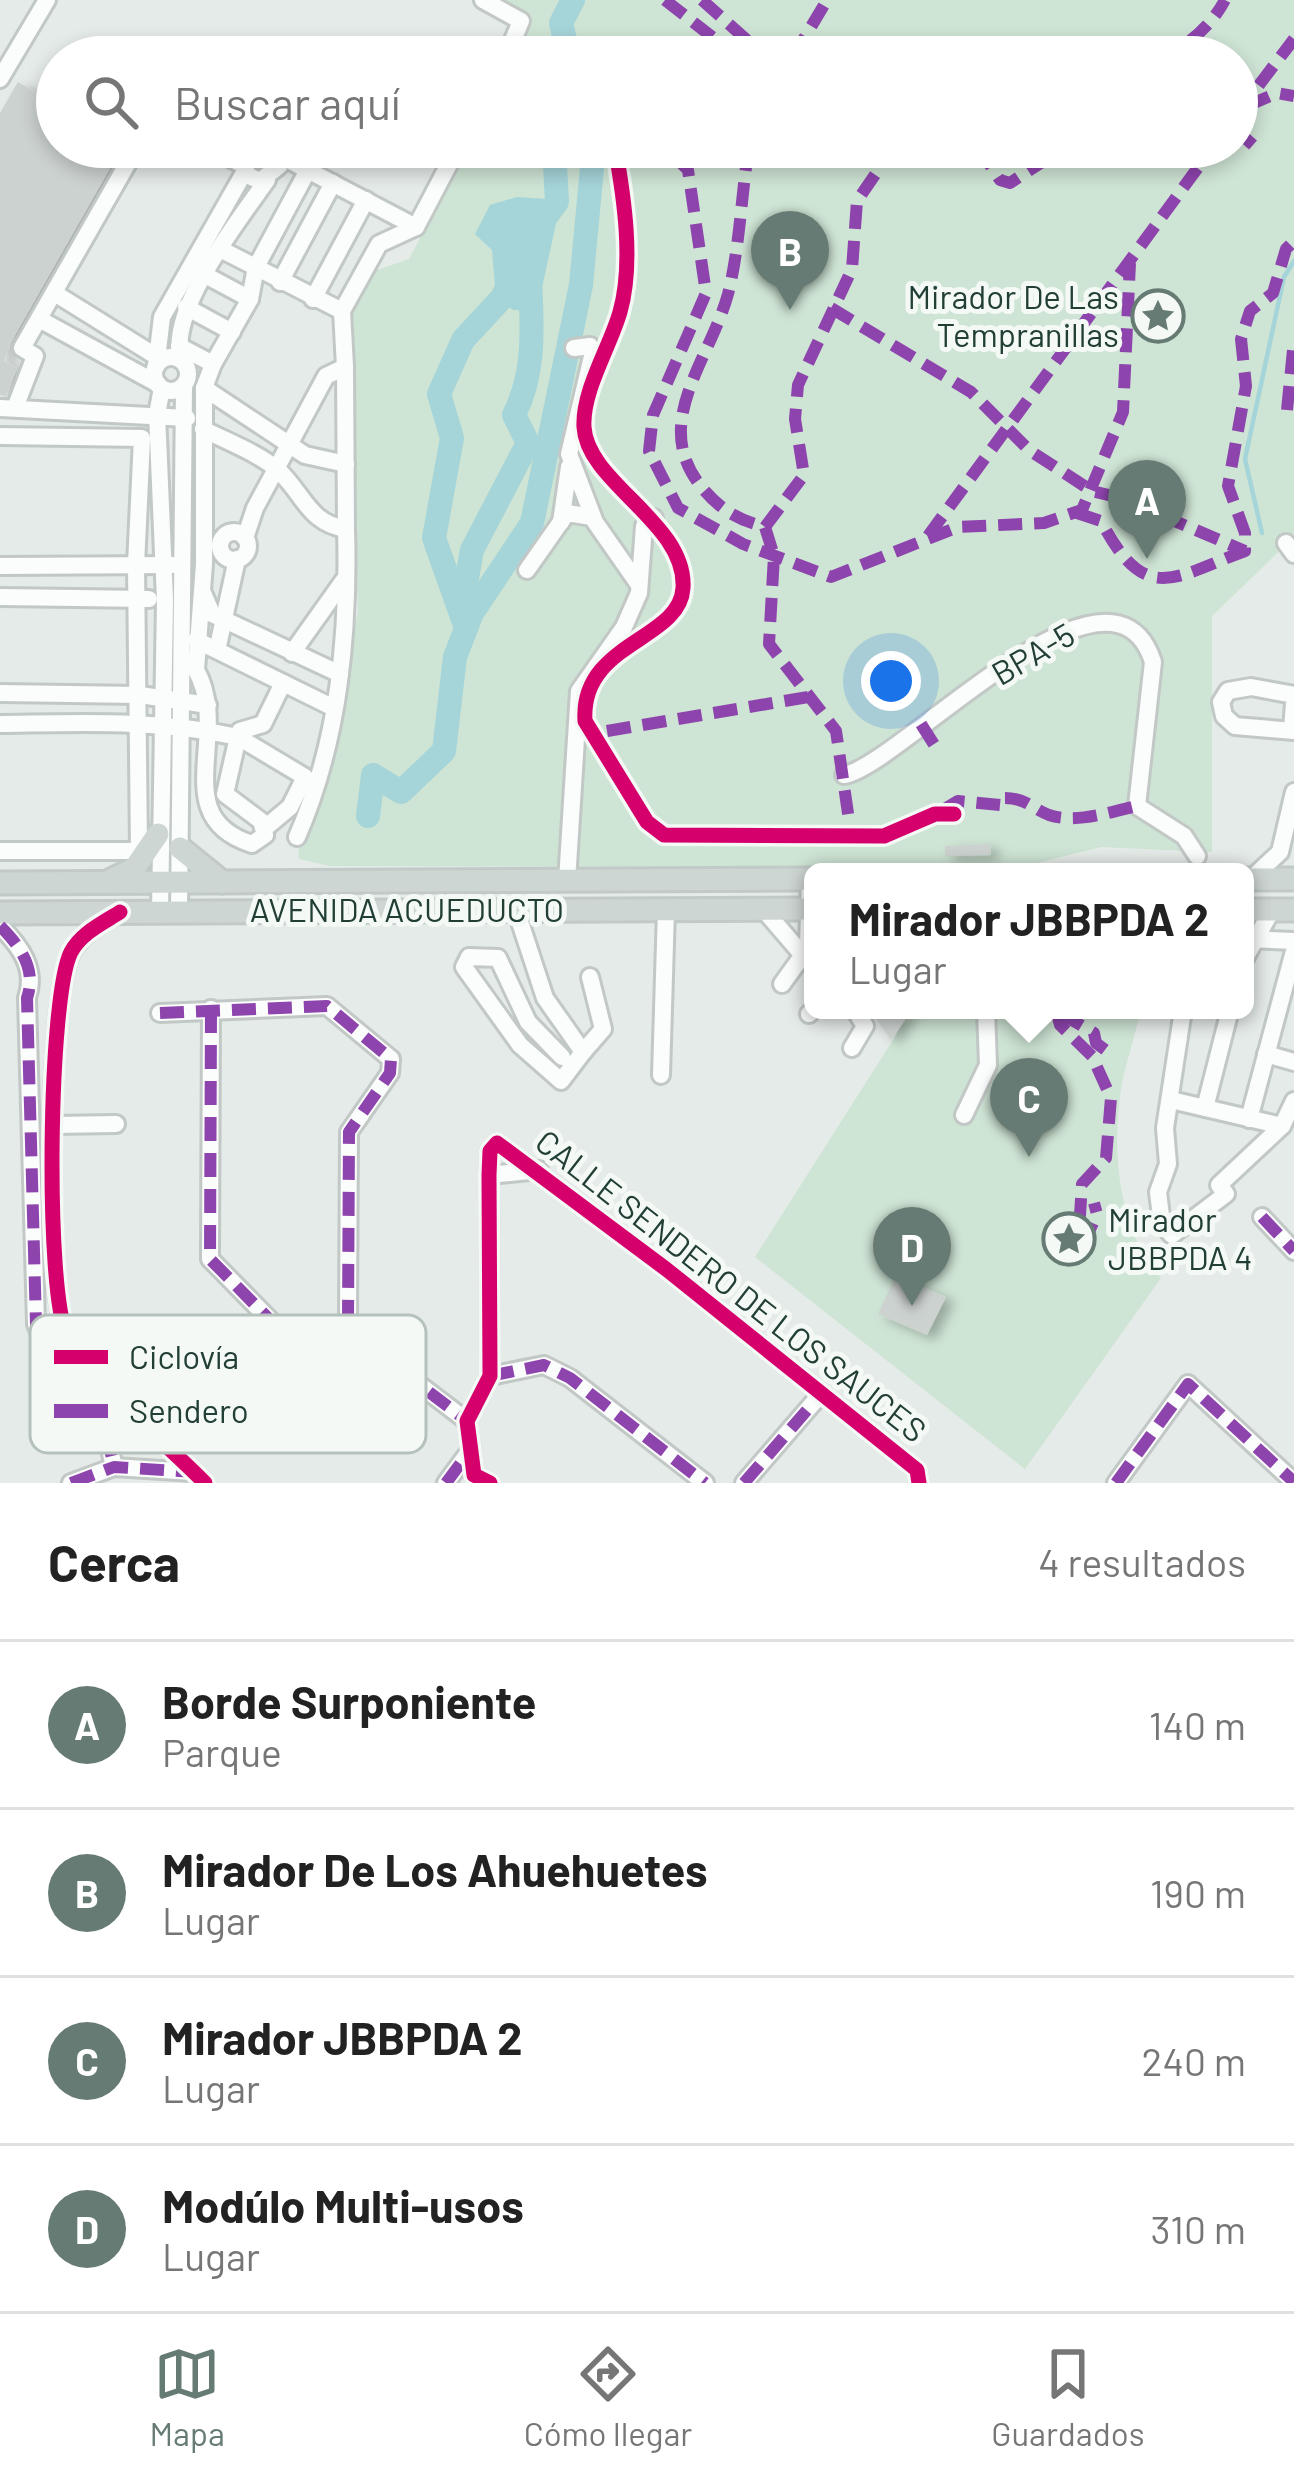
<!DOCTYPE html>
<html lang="es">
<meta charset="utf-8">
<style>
:root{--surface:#fff;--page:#f2f2f2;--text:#222;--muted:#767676;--line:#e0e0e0;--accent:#667b74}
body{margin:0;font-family:Barlow,sans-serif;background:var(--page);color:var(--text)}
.you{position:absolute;left:891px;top:681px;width:42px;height:42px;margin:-30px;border:9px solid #fff;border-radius:50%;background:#1a73e8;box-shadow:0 0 0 18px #1a73e833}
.badge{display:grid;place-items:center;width:78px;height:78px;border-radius:50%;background:var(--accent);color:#fff;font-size:39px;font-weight:700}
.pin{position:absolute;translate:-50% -99px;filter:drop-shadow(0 3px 6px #0008)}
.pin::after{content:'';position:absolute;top:63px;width:42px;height:36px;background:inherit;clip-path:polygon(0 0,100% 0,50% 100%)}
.popup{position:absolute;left:804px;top:863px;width:450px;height:156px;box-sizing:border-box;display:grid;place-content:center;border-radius:18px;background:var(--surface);filter:drop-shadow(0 3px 9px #0005);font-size:39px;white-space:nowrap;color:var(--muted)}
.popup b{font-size:45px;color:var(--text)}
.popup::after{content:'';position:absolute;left:50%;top:100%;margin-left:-24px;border:24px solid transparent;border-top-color:var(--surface)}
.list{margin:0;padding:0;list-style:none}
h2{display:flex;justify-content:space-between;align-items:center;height:156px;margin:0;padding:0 48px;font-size:51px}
h2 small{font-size:39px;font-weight:400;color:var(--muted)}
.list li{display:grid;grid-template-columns:78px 1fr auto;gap:36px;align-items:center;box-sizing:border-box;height:168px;padding:0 48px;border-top:3px solid var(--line)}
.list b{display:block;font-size:45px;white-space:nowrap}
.list p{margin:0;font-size:39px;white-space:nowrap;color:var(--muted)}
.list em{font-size:39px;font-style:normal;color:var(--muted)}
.icon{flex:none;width:66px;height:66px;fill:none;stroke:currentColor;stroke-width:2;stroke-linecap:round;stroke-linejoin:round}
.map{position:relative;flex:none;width:1294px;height:1483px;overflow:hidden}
.search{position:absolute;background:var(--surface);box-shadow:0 6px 18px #0003;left:36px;right:36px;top:36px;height:132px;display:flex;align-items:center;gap:30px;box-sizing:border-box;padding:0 42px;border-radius:66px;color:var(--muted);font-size:45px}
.sheet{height:828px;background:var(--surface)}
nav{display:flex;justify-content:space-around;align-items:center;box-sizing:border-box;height:168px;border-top:3px solid var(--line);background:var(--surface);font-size:33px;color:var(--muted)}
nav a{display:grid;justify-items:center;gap:6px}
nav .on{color:var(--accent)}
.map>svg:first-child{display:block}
.green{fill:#cee4d4}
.water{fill:#a5d4d9}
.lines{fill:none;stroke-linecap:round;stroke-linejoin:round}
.stream{stroke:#a5d4d9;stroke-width:4.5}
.river{stroke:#a5d4d9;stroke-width:24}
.building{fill:#ccd2cf;filter:url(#shadow)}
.minor-casing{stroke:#c2c8c5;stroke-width:22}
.major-casing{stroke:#c1cac7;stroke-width:27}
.minor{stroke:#fbfcfc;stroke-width:16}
.major{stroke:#ced6d4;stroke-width:21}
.quiet{stroke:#8e44ad;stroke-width:12;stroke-dasharray:24 12;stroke-linecap:butt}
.cycleway-casing{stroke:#f4f9f6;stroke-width:22}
.cycleway{stroke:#d6006c;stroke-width:15}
.labels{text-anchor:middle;stroke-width:10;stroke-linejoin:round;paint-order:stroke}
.poi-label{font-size:33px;fill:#223f36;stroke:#f4f9f6;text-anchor:end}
.street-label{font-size:33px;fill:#223f36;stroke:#f4f9f6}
.key{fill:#f4f9f6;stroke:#b5c1bc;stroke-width:3}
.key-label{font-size:33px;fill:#223f36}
</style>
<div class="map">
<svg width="1294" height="1483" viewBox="0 0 1294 1483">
<defs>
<filter id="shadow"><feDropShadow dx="8" dy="5" stdDeviation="6" flood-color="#0004"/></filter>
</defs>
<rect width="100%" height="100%" fill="#e5ebe8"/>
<g class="green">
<path d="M494 0H1294V537L1212 616V852L1101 847 1017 868 330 866 299 859 298 841 324 781 358 612 346 311 369 273 409 259 468 147H1237V57H515L532 23Z"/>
<path d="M912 1010H1140C1136 1035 1127 1058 1122 1083 1111 1146 1117 1231 1161 1278L1025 1469 755 1257Z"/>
</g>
<path class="water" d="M517 197 545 199 558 214 537 311 513 310 496 298 492 250 475 234 490 205Z"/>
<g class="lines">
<path class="stream" d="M1262 533 1245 459 1284 277 1294 261"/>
<g class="river">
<path d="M569 57 561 23 573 0"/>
<path d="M535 231 557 202 554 147"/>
<path d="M461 612 472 550 528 443 514 415C536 371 532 326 530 278"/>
<path d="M466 628 434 538 452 438 439 394 463 340 502 298 514 273"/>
<path d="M368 816 373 775 401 792 444 751 455 657 472 613 532 523 581 285 594 147"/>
</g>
</g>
<g class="building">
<path d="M18 82 57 105V147H122L11 342 4 361 17 368 6 396 0 395V113Z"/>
<path d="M990 844 991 855 945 856V846Z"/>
<path d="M870 1010H911L891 1040Z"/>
<path d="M896 1275 946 1297 927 1335 878 1314Z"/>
</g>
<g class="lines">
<g class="minor-casing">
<g id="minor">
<path d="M483 0 521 21 506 57"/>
<path d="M0 79 47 0"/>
<path d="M208 147 243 165"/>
<path d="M252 147 243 165 249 176 260 181 279 166 271 147"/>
<path d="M277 154 416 227"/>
<path d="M416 227 458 147"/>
<path d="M222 250 342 311 379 244 416 227"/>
<path d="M207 276 250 299"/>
<path d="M280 282 333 183"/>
<path d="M56 294 154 355"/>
<path d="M313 299 366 200"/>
<path d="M186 307 232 332"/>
<path d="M342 311 345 367"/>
<path d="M39 319 158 384"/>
<path d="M574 348 590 346 593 352 569 454 595 522 639 585"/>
<path d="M180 353C173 304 238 221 267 180"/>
<circle cx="171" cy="374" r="17"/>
<path d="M213 364 250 299 256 267 308 170"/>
<path d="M156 367 162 317 245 171"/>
<path d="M204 388 305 455 346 464"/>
<path d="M0 408 187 418"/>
<path d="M15 408 35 356 22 348 137 147"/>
<path d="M203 429C226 441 258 453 278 470 304 494 308 523 346 529 349 634 339 741 297 837"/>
<path d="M0 436 142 438 136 565 139 851H0"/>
<path d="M561 522 569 467"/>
<circle cx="234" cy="546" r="14"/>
<path d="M245 538 255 508 326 376 345 367 346 529"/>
<path d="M1286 543 1294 554"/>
<path d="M0 566 173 565"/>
<path d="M527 570 567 513 592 517"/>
<path d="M203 593 212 614 340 674"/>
<path d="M0 597 149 599"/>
<path d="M196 640 334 708"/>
<path d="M218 646 237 559"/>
<path d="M292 653 344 580"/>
<path d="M0 693 140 695 208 705"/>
<path d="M1294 695 1251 687 1228 691 1221 702 1224 716 1235 726 1294 731"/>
<path d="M0 724C80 723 159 719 238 737L225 794 261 821 265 835 252 844C166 817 232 734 196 670L204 564V388L213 364 179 346"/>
<path d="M1292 730 1294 703"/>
<path d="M844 775C900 766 1112 532 1153 662L1137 806 1184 836 1197 856"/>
<path d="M265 828 290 807 305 777 238 737 240 731 263 724 283 683"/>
<path d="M1251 879 1280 852 1294 792"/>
<path d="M567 881 579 691 624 627 639 593 644 526 654 518"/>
<path d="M516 910 545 998 583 1052 561 1081 520 1045 464 967 469 957 498 958 528 1022 562 1057"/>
<path d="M764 910 813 967"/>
<path d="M120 912C102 923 81 934 71 953 48 998 44 1291 67 1335 90 1381 167 1444 205 1483"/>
<path d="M160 912 165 600 157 414 162 388"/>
<path d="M179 912 184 386"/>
<path d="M0 926C20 946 37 969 27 998L36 1324 49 1356 102 1414 114 1467"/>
<path d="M1246 939 1294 941"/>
<path d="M1245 958 1272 910"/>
<path d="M782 984 808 948 810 879"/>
<path d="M211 1009 210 1259 326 1377 339 1379 383 1357"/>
<path d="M1183 1010 1165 1128 1168 1164 1158 1192 1162 1224 1172 1235 1226 1194 1219 1185 1282 1126 1294 1101"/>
<path d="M160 1013 327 1006 391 1059 390 1073 349 1132 348 1321 339 1379"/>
<path d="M809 1014 813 1010"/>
<path d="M852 1048 865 1026 855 1010"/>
<path d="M583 1052 603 1029 590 977"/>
<path d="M1266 1054 1294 1062"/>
<path d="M661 1075 666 910"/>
<path d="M1171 1100 1282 1126"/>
<path d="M1205 1108 1230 1010"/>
<path d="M964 1115 988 1065 986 1010"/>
<path d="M1249 1119 1294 951"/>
<path d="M54 1125 116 1124"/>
<path d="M489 1175 539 1170"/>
<path d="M1262 1217 1294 1251"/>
<path d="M348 1321 383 1357 467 1421"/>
<path d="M490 1376 544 1365 570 1378 705 1483"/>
<path d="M71 1483 114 1467 193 1472"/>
<path d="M446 1483 469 1452"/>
<path d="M490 1483 474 1475 467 1421 490 1376 489 1175 490 1151 497 1143 666 1269 917 1470 919 1483"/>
<path d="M744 1483 820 1395"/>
<path d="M1116 1483 1188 1384 1294 1482"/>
</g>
</g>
<g class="major-casing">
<g id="major">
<path d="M180 848 222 882"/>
<path d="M1245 879H1294"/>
<path d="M109 881 134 869 158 834"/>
<path d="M0 883 813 879"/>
<path d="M1245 910H1294"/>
<path d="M0 913 813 909"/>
</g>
</g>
<use href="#minor" class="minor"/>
<use href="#major" class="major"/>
<g class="quiet">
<path d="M665 0 738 57"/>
<path d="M702 0 766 57"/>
<path d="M793 57 827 0"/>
<path d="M1158 57C1186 49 1211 26 1225 0"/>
<path d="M1247 106 1277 93 1294 96"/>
<path d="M1237 114 1294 39"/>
<path d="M1237 131 1253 145"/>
<path d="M641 147 677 159 688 170 706 293 653 415 649 451 678 508 743 544 831 577 958 527 1044 523 1082 510 1123 412 1130 263"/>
<path d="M749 147C741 195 740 247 728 294 709 363 648 425 704 490 722 511 739 520 765 527L774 556 769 644 836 731 851 834"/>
<path d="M978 147 1000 180 1010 183 1065 147"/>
<path d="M831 308 971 392 1029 450 1092 491 1121 498 1245 551"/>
<path d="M1287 410 1294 340"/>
<path d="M1077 513 1101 521C1146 607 1174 577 1245 551V533L1228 486 1246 386 1241 339 1250 311 1273 293 1286 249 1294 241"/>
<path d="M765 527 804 475 795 419 798 385 852 269 857 201 883 163 903 147"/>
<path d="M928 536 1213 147"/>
<path d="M921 724 940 754"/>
<path d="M607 731 814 696"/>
<path d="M1005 798C1026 798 1031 808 1049 815 1076 824 1110 812 1137 806"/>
<path d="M943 810 958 801 1000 805"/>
<path d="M0 926C20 946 37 969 27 998L36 1324 49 1356 102 1414 114 1467"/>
<path d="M211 1009 210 1259 326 1377 339 1379 383 1357"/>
<path d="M1056 1010 1060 1025 1092 1056 1111 1098 1106 1158 1082 1184 1080 1215 1062 1259"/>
<path d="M1068 1010 1067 1017 1094 1033 1096 1043 1108 1052"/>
<path d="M160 1013 327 1006 391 1059 390 1073 349 1132 348 1321 339 1379"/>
<path d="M1262 1217 1294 1251"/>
<path d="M1083 1245 1097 1214 1094 1203"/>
<path d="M348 1321 383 1357 467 1421"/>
<path d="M490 1376 544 1365 570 1378 705 1483"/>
<path d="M71 1483 114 1467 194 1472"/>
<path d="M446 1483 469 1452"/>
<path d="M744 1483 820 1395"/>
<path d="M1116 1483 1188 1384 1294 1482"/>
</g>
<g class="cycleway-casing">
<g id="cycleway">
<path d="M615 147C624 197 634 263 620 312 610 347 582 391 584 427 587 483 687 523 683 588 680 641 580 642 585 721L647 822 664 835 884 836 935 814H954"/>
<path d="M120 912C103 923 81 933 71 952 48 997 45 1292 67 1335 90 1381 167 1444 205 1483"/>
<path d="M490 1483 474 1475 467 1421 490 1376 489 1175 490 1151 497 1143 666 1269 917 1470 919 1483"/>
</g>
</g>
<use href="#cycleway" class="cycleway"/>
</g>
<defs>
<g id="sight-ring" transform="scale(2.7)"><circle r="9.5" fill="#f4f9f6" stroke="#667b74" stroke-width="1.5"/><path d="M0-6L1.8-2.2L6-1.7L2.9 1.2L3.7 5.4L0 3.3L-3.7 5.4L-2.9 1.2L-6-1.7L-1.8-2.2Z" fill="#667b74"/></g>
</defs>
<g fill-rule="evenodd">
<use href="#sight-ring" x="1158" y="316"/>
<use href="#sight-ring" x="1069" y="1239"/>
</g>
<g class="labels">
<g class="poi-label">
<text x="1119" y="309">Mirador De Las<tspan x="1119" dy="38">Tempranillas</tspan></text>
<text x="1108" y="1232" text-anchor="start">Mirador<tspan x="1108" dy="38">JBBPDA 4</tspan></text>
</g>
<g class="street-label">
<text transform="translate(1033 654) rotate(-30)" y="12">BPA-5</text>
<text x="407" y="922">AVENIDA ACUEDUCTO</text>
<text transform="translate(731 1286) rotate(38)" y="12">CALLE SENDERO DE LOS SAUCES</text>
</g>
</g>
<rect x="30" y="1315" width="396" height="138" rx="18" class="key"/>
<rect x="54" y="1350" width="54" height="14" fill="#d6006c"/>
<rect x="54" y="1404" width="54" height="14" fill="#8e44ad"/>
<g class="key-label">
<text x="129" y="1369">Ciclovía</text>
<text x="129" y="1423">Sendero</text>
</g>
</svg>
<div class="you"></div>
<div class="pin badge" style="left:1147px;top:559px">A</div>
<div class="pin badge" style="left:790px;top:310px">B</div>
<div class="pin badge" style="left:1029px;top:1157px">C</div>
<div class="popup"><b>Mirador JBBPDA 2</b>Lugar</div>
<div class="pin badge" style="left:912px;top:1306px">D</div>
<div class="search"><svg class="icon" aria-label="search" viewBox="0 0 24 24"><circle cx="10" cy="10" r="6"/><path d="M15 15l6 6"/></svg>Buscar aquí</div>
</div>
<section class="sheet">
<h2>Cerca<small>4 resultados</small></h2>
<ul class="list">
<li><span class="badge">A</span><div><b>Borde Surponiente</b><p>Parque</p></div><em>140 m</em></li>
<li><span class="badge">B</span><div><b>Mirador De Los Ahuehuetes</b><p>Lugar</p></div><em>190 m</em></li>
<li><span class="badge">C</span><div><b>Mirador JBBPDA 2</b><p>Lugar</p></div><em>240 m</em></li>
<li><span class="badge">D</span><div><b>Modúlo Multi-usos</b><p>Lugar</p></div><em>310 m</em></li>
</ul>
</section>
<nav>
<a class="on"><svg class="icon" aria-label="map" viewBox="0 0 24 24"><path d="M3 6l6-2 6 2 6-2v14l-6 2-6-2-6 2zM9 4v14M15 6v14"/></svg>Mapa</a>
<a><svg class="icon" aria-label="directions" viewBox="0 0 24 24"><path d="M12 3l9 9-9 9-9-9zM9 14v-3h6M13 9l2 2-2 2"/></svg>Cómo llegar</a>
<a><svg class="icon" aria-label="saved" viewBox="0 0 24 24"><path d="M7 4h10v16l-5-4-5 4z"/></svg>Guardados</a>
</nav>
